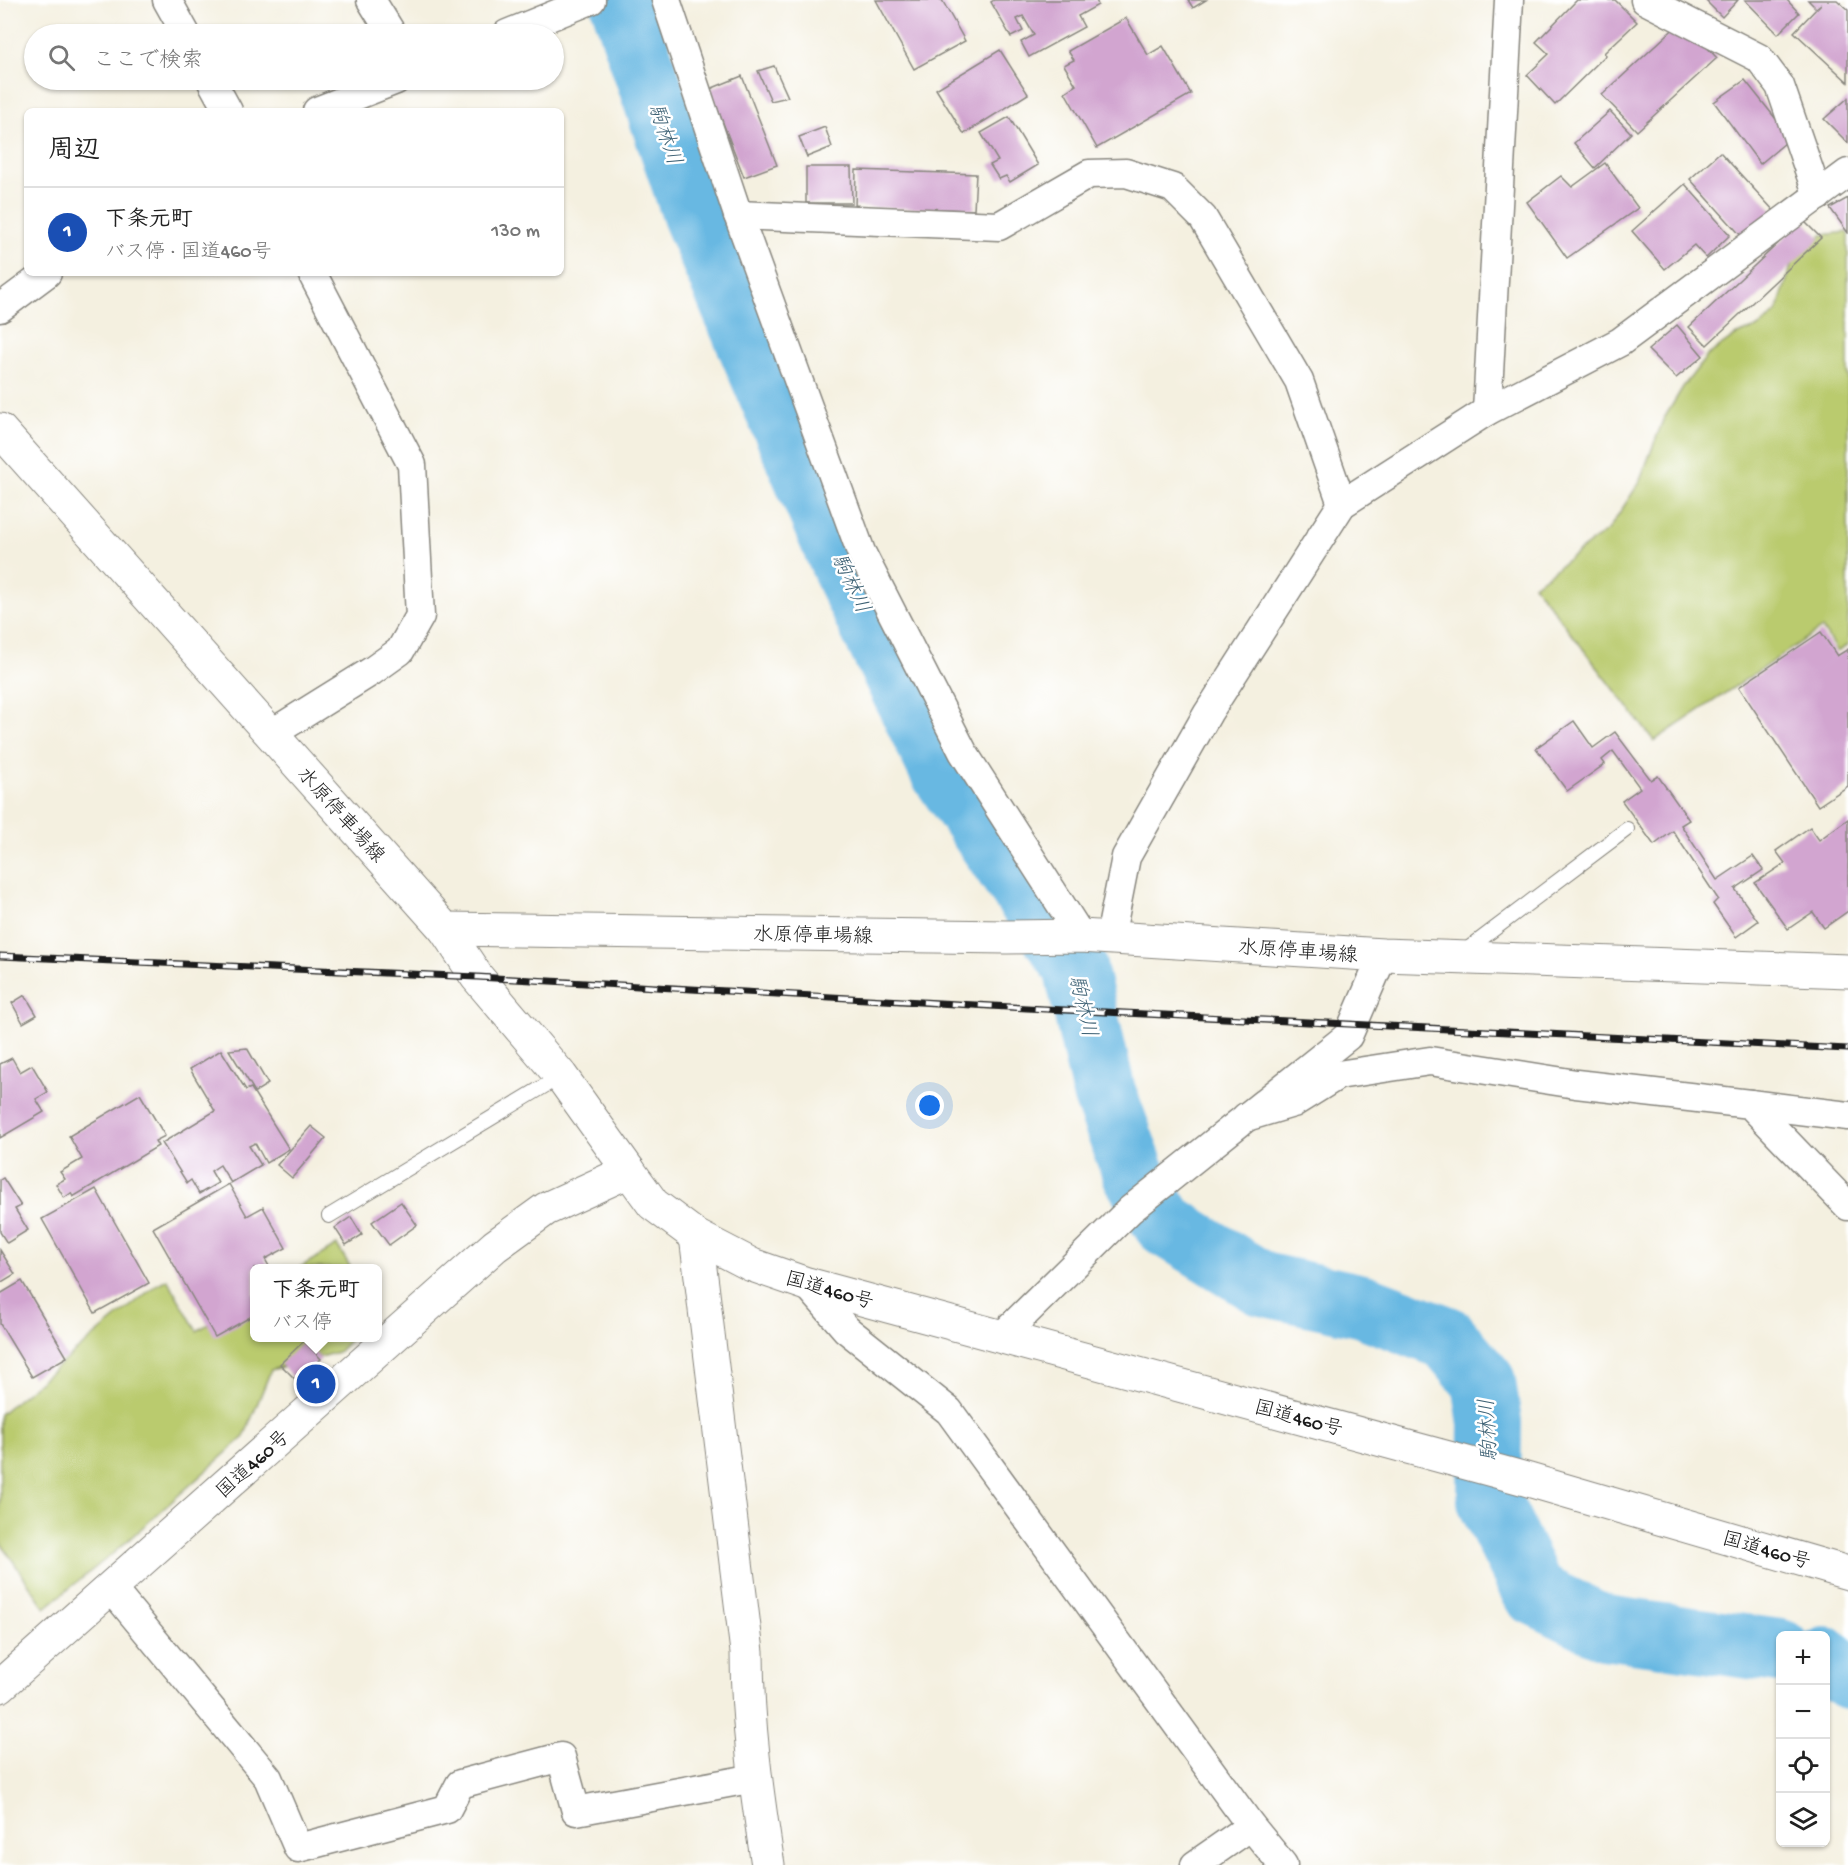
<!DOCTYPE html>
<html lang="ja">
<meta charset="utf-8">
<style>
:root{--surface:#fff;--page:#f2f2f2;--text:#222;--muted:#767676;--line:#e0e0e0;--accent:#d93025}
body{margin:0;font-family:"Gochi Hand","Klee One",sans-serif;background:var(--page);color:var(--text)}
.controls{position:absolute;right:18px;bottom:18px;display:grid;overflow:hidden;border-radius:9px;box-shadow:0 2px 4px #0004}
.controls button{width:54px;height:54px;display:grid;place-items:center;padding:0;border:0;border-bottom:2px solid var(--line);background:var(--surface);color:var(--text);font:30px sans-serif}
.you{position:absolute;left:930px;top:1106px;width:21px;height:21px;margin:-15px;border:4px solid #fff;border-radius:50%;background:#1a73e8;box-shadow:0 0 0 9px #1a73e833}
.badge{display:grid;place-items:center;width:39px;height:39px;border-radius:50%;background:var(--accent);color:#fff;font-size:20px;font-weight:700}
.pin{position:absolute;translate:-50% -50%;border:3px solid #fff;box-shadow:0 2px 6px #0006}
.popup{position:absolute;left:250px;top:1264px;width:132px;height:78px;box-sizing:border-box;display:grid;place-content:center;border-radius:9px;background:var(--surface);filter:drop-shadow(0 2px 4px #0005);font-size:20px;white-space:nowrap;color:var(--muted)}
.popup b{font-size:22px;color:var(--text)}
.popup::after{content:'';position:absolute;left:50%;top:100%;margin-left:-12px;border:12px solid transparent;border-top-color:var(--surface)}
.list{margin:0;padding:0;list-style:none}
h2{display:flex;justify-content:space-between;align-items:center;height:78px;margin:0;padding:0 24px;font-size:26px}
h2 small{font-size:20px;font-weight:400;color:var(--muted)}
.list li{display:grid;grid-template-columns:39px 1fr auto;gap:18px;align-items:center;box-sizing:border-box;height:90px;padding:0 24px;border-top:2px solid var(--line)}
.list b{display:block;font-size:22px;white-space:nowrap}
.list p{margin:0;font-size:20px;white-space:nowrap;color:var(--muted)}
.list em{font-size:20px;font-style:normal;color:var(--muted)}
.icon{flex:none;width:33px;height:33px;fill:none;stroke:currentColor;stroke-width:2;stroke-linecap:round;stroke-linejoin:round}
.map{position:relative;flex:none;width:1848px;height:1865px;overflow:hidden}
.search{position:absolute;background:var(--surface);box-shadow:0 2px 4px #0004;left:24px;top:24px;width:540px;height:66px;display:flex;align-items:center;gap:15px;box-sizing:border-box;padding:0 21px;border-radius:33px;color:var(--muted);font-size:22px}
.panel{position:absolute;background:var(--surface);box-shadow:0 2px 4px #0004;left:24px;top:108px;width:540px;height:168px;border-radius:9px}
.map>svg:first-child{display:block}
.green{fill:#bacb6e;stroke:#6b7445;stroke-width:1.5}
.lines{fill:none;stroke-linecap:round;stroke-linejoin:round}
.river{stroke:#68b8e2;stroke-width:64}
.building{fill:#d2a5d0}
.lane-casing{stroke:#88867e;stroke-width:16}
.street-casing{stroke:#88867e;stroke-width:31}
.secondary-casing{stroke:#88867e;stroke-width:35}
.highway-casing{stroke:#88867e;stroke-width:35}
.lane{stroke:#fff;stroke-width:14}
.street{stroke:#fff;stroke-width:28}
.secondary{stroke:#fff;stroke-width:33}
.highway{stroke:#fff;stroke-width:33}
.rail-casing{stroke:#1c1c1c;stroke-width:7}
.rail{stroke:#fff;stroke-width:4.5;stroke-dasharray:14;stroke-linecap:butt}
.labels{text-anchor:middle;stroke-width:5;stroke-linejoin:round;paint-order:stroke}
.street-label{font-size:20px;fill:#1c1c1c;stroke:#fff}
.water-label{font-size:21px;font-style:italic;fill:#3e6275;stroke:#fff}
</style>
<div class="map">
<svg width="1848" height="1865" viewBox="0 0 1848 1865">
<rect width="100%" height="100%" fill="#fff"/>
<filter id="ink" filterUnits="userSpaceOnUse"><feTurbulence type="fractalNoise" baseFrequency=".0167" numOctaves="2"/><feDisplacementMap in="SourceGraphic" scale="12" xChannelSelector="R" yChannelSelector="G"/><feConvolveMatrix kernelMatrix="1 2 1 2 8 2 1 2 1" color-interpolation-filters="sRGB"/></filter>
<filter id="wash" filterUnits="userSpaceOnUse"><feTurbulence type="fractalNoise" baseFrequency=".008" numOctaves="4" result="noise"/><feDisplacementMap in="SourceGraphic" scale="24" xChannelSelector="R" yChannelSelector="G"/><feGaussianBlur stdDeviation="1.35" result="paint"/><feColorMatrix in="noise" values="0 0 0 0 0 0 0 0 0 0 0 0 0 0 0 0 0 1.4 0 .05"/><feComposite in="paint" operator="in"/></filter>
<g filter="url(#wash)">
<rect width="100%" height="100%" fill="#f4f0e0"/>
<g class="green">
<path d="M1848 232V645L1837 652 1822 628 1654 741 1534 585 1609 529 1639 483 1663 420 1683 387 1707 356 1735 336 1761 326 1777 311 1793 260 1822 235Z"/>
<path d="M337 1245 351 1268H299Z"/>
<path d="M167 1279 197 1331 254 1296V1338H352L338 1352 271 1370 244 1437 116 1551 45 1608 0 1542V1414L156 1285Z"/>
</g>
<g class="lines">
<g class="river">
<path d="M621 0 694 215 848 578 942 772 1075 967 1104 1092 1135 1176 1165 1224 1262 1284 1363 1306 1447 1338 1484 1382 1490 1423 1489 1501 1534 1593 1604 1627 1780 1651"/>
<path d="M1826 1659 1848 1678"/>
</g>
</g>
<g id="blocks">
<g class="building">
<path d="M876 0H942L965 41 914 69Z"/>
<path d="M994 0H1096L1098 5 1078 16 1084 27 1029 57 1021 42 1034 35 1023 16 1017 19 1023 31 1011 37 991 2Z"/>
<path d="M1188 0H1206L1193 8Z"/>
<path d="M1577 0H1615L1637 22 1604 53 1606 55 1555 105 1527 75 1549 54 1536 42Z"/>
<path d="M1705 0H1738L1722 17Z"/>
<path d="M1745 0H1787L1799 13 1778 34Z"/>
<path d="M1808 0H1837L1848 10V82L1794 32 1821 4 1816 8Z"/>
<path d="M1126 18 1148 55 1163 46 1191 94 1097 148 1065 92 1076 85 1064 65 1074 60 1068 51Z"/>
<path d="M1682 21 1717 58 1637 131 1602 95Z"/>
<path d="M1000 50 1028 94 964 134 936 89Z"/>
<path d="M774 66 788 97 771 101 758 71Z"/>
<path d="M742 76 777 165 744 177 710 89Z"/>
<path d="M1745 80 1791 138 1760 164 1714 102Z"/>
<path d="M1848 98V143L1824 119Z"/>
<path d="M1610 111 1631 133 1595 168 1574 143Z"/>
<path d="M1009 117 1038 165 1010 182 1006 176 999 179 990 165 998 161 981 133Z"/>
<path d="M825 127 832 147 807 157 799 137Z"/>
<path d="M1720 152 1775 212 1744 239 1690 179Z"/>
<path d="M1605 163 1638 208 1567 258 1527 202 1561 176 1572 187Z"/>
<path d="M806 167H851L852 203H806Z"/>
<path d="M856 170 976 174 974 210 855 207Z"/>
<path d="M1685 184 1730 235 1706 258 1694 245 1665 269 1632 231Z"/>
<path d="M1848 198V233L1830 208Z"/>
<path d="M1803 220 1821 238 1707 345 1689 327Z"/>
<path d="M1677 325 1703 356 1676 378 1648 350Z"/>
<path d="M1821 632 1837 656 1848 649V786L1818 806 1739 687Z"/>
<path d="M1574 721 1593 748 1615 732 1651 780 1658 776 1689 820 1681 825 1717 880 1753 856 1763 870 1735 889 1758 921 1736 937 1713 904 1718 899 1673 831 1654 845 1622 801 1640 788 1613 751 1602 760 1605 764 1567 791 1536 748Z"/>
<path d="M1848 819V911L1824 928 1813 912 1788 929 1755 883 1785 863 1776 851 1810 827 1819 840Z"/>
<path d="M25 995 37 1015 23 1023 12 1003Z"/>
<path d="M247 1048 268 1084 255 1092 229 1050Z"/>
<path d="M221 1050 246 1090 251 1088 289 1149 266 1163 255 1143 249 1146 261 1165 231 1183 220 1165 211 1171 218 1183 199 1194 191 1180 187 1183 162 1143 215 1111 190 1069Z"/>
<path d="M12 1058 20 1072 32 1065 48 1092 36 1099 44 1112 0 1138V1064Z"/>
<path d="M140 1094 165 1136 155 1141 158 1146 73 1197 71 1193 64 1198 56 1184 65 1179 60 1172 82 1159 69 1136Z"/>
<path d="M311 1126 326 1138 292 1178 277 1165Z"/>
<path d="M3 1178 21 1206 15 1209 28 1230 7 1243 0 1232V1180Z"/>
<path d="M229 1184 247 1216 263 1207 286 1248 265 1259 270 1268H254V1315L215 1337 153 1228Z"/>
<path d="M96 1189 149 1283 95 1313 42 1219Z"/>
<path d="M401 1202 417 1225 389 1245 372 1222Z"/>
<path d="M351 1217 362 1235 346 1245 335 1228Z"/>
<path d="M0 1250 15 1274 0 1283Z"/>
<path d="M22 1281 67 1357 32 1377 0 1324V1294Z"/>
<path d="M304 1341 321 1359 297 1381 280 1364Z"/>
</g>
</g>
</g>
<g filter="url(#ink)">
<use href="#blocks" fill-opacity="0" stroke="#88867e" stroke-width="1.5"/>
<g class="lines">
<g class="lane-casing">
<g id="lane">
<path d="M1465 951 1627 829"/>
<path d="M329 1216 561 1076"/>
</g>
</g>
<g class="street-casing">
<g id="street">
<path d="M167 0 186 34"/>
<path d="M371 0 392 34"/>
<path d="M666 0 738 215 861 552 963 752 1081 936"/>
<path d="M1645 0 1759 58 1780 86 1818 196"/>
<path d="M507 34 591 0"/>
<path d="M211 80 228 111"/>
<path d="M317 111 396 80"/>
<path d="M738 215 999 226 1089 174 1126 173 1173 188 1203 218 1299 381 1342 504"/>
<path d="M0 308 47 273"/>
<path d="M1487 411 1509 0"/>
<path d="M271 734 372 671 400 651 420 616 412 465 312 273"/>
<path d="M1110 938 1126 857 1208 713 1342 504 1487 411 1620 342 1848 173"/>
<path d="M1750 1104 1848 1116"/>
<path d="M1246 1117 1293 1103 1338 1075 1430 1061 1576 1084 1750 1104 1848 1206"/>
<path d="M807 1284 846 1329 949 1411 1251 1826 1283 1865"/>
<path d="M1003 1335 1130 1210 1348 1036 1383 955"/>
<path d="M111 1588 268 1778 298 1848 447 1809 460 1784 561 1757 576 1811 755 1778"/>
<path d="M1195 1865 1251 1826"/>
</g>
</g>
<g class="secondary-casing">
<g id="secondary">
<path d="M0 430 445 929 477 977 561 1076 629 1171"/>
<path d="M445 929 1007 937 1081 936 1383 955 1848 971"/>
<path d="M696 1236 747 1652C747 1724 757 1794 768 1865"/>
</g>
</g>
<g class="highway-casing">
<path id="highway" d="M0 1686 495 1246 546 1209 629 1171 653 1204 696 1236 752 1265 807 1284 1522 1478 1848 1573"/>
</g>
<use href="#lane" class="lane"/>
<use href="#street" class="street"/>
<use href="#secondary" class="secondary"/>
<use href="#highway" class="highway"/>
<g class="rail-casing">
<path id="rail" d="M0 956 477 977 1045 1009 1848 1049"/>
</g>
<use href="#rail" class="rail"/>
</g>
</g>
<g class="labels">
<g class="street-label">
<text transform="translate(342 814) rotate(48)" y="7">水原停車場線</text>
<text transform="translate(813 934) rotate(1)" y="7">水原停車場線</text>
<text transform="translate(1298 950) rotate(4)" y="7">水原停車場線</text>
<text transform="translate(830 1289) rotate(16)" y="7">国道460号</text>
<text transform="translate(1299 1417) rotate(15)" y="7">国道460号</text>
<text transform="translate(252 1463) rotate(-42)" y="7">国道460号</text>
<text transform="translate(1767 1549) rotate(16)" y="7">国道460号</text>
</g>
<g class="water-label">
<text transform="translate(666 134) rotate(71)" y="7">駒林川</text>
<text transform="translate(852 583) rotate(65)" y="7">駒林川</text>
<text transform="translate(1084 1006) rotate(77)" y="7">駒林川</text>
<text transform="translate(1487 1430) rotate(-93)" y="7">駒林川</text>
</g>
</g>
</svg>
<div class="controls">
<button>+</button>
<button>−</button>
<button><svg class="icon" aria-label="locate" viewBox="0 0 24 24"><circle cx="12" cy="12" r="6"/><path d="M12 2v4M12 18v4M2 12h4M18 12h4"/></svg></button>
<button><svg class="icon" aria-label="layers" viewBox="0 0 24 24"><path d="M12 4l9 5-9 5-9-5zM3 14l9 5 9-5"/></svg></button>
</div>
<div class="you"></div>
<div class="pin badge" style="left:316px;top:1384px;background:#1a4fb4">1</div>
<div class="popup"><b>下条元町</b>バス停</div>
<div class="search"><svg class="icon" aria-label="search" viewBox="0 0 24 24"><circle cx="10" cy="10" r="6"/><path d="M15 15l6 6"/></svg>ここで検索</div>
<section class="panel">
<h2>周辺<small></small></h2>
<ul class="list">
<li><span class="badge" style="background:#1a4fb4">1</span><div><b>下条元町</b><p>バス停 · 国道460号</p></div><em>130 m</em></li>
</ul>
</section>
</div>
